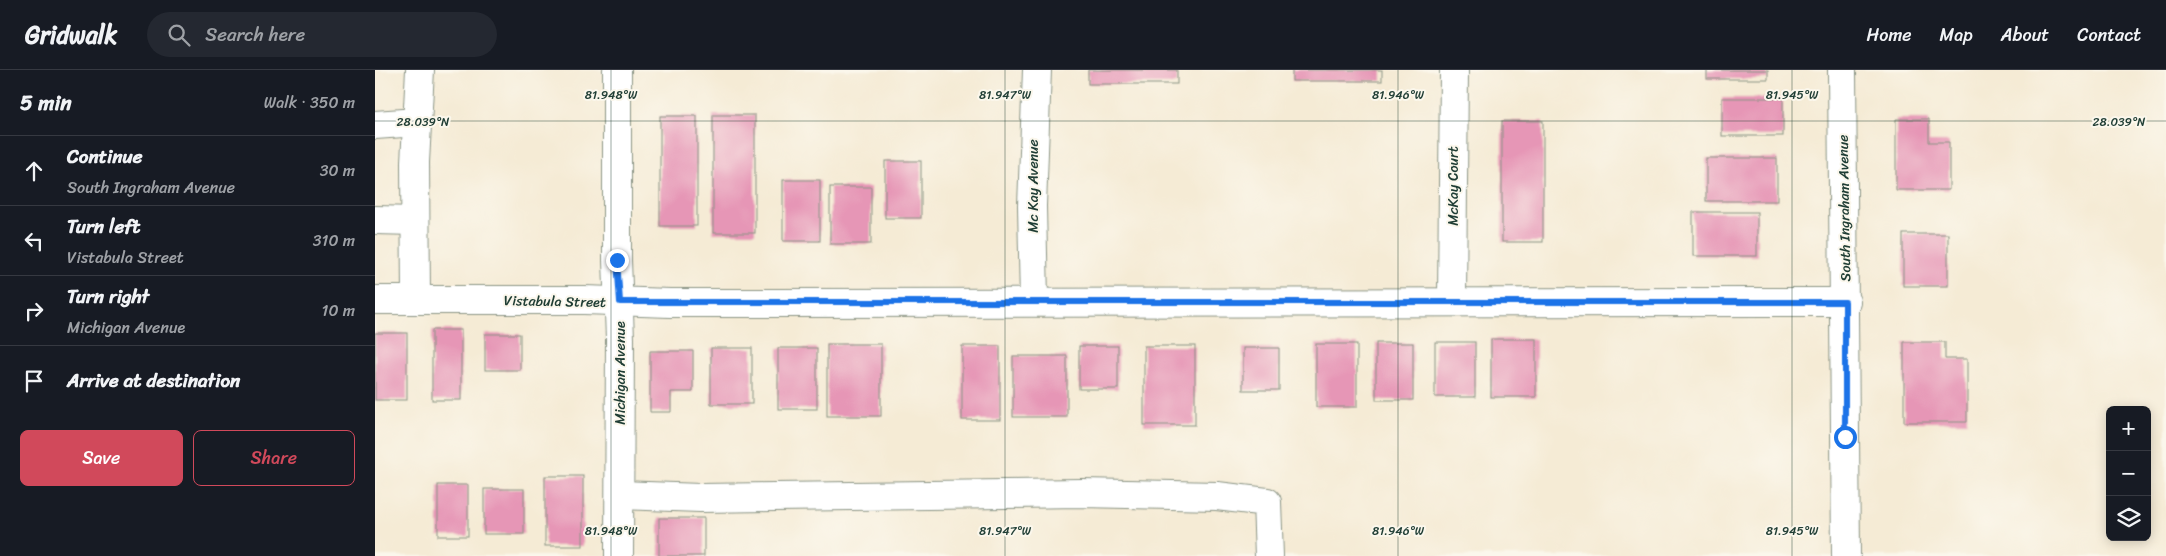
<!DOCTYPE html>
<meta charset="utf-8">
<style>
:root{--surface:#171b24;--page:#242831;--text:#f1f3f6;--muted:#9ea1a6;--line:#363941;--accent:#d1495b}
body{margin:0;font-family:Sriracha,sans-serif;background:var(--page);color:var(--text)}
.controls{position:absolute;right:15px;bottom:15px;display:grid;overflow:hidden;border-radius:8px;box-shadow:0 2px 12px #0003}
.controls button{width:45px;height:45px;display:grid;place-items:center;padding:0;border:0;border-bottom:1px solid var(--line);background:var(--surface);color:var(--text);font:25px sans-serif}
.stop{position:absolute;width:15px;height:15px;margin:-11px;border:4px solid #1a73e8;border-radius:50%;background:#fff}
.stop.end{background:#1a73e8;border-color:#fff;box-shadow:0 1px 5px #0008}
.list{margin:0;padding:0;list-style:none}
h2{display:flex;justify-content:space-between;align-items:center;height:65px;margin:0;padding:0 20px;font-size:21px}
h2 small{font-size:16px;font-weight:400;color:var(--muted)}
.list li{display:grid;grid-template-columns:32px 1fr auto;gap:15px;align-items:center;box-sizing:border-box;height:70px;padding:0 20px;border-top:1px solid var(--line)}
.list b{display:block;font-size:19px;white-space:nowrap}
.list p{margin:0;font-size:16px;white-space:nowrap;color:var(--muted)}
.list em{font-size:16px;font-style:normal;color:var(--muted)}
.actions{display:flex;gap:10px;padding:15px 20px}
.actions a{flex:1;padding:11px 0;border:1px solid var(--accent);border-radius:8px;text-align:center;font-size:18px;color:var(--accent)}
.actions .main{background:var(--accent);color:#fff}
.icon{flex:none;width:28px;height:28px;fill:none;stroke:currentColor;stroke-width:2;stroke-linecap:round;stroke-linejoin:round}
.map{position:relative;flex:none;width:1791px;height:486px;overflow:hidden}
header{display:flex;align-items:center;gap:30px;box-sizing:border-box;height:70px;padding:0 25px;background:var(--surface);border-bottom:1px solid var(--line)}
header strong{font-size:24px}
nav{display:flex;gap:28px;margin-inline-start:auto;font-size:18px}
.search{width:350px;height:45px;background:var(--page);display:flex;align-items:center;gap:12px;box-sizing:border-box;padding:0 18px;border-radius:28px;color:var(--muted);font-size:19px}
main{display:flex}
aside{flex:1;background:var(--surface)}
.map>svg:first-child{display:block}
.building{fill:#e696b6}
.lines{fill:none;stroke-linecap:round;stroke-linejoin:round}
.minor-casing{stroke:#8a9484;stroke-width:30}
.minor{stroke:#fff;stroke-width:28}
.route{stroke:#1a73e8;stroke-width:6}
.ticks{fill:none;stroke:#1f3d34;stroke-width:1;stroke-opacity:0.45}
.labels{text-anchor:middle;stroke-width:4;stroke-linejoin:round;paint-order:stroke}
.street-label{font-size:14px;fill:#1f3d34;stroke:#fbf7ec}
.ticks-label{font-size:12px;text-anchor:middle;fill:#1f3d34;stroke:#fbf7ec;stroke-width:4;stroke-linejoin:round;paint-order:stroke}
</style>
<header>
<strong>Gridwalk</strong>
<div class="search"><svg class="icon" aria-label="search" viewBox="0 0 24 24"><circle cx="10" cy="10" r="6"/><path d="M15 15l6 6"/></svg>Search here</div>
<nav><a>Home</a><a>Map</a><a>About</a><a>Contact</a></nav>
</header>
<main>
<aside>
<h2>5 min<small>Walk · 350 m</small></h2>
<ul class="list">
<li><svg class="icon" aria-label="ahead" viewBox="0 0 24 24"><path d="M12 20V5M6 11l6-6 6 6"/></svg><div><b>Continue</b><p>South Ingraham Avenue</p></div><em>30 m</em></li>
<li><svg class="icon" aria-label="left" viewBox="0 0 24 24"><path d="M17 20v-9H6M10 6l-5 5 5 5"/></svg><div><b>Turn left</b><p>Vistabula Street</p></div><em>310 m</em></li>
<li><svg class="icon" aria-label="right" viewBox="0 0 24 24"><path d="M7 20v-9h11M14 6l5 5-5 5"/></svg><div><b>Turn right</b><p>Michigan Avenue</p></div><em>10 m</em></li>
<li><svg class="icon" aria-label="arrive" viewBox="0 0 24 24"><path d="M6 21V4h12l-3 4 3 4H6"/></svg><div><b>Arrive at destination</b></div></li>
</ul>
<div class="actions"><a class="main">Save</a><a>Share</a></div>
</aside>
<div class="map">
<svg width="1791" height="486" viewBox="0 0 1791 486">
<rect width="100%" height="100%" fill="#fbf7ec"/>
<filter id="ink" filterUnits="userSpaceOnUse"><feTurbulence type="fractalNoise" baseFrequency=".02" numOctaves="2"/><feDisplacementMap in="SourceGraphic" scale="10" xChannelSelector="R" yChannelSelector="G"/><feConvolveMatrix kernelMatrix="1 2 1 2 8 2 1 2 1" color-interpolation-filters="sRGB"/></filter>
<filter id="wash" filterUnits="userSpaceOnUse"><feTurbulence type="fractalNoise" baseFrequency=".0096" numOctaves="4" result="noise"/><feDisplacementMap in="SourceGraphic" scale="20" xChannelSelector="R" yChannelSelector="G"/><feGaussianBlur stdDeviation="1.12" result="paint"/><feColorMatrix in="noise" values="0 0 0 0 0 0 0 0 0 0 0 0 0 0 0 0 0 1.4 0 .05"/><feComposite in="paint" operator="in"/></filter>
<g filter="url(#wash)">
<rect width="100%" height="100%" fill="#f5ebd5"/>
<g id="blocks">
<g class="building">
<rect x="713" y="0" width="89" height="14"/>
<rect x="917" y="0" width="90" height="11"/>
<rect x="1332" y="0" width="61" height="9"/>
<rect x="1347" y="28" width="61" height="38"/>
<rect x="338" y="45" width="42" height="118"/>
<rect x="285" y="46" width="37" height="110"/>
<path d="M1521 49H1554V72H1574V120H1521Z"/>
<rect x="1127" y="51" width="41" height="121"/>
<rect x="1331" y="88" width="71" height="43"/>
<rect x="510" y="91" width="36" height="57"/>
<rect x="408" y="110" width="37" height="61"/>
<rect x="455" y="117" width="41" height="57"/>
<rect x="1318" y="142" width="64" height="44"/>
<rect x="1528" y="164" width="45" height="52"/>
<rect x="57" y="260" width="29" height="70"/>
<rect x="0" y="263" width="32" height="67"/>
<rect x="110" y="264" width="35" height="36"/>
<rect x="1116" y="269" width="45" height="58"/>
<rect x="1060" y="272" width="40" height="55"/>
<path d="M1529 272H1570V289H1592V352H1529Z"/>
<rect x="1001" y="273" width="37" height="57"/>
<rect x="452" y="274" width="54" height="72"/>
<rect x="941" y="274" width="41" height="63"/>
<rect x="587" y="276" width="38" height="74"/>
<rect x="704" y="276" width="39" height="43"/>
<rect x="769" y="276" width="51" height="79"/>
<rect x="336" y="278" width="41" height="56"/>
<rect x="403" y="278" width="39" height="61"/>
<rect x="868" y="278" width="36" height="42"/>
<path d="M275 281H318V322H296V342H275Z"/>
<rect x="638" y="286" width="54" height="61"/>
<rect x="170" y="406" width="38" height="70"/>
<rect x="63" y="415" width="30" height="51"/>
<rect x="109" y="419" width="40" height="45"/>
<rect x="284" y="448" width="45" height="38"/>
</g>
</g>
</g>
<g filter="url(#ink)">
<use href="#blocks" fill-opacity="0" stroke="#8a9484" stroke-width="1"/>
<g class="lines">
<g class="minor-casing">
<g id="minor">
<path d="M242 0V190L245 269 244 486"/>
<path d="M1467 0 1471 486"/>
<path d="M0 55 42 52"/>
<path d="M0 150 40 151"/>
<path d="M0 230H209L295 233 1471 232"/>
<path d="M41 230 40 92 45 0"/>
<path d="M659 231 657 136 662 0"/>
<path d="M1077 231 1079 0"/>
<path d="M246 425 325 428 707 423 842 426 892 432 894 486"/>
</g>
</g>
<use href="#minor" class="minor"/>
</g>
</g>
<g class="lines" filter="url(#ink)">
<path class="route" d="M242 190 245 232H1470V367"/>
</g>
<path class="ticks" d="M236 0V486M630 0V486M1023 0V486M1417 0V486M0 51H1791"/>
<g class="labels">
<g class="street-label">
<text transform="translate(658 116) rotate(-90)" y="5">Mc Kay Avenue</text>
<text transform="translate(1078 116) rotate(-90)" y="5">McKay Court</text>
<text transform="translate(1469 138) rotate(-91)" y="5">South Ingraham Avenue</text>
<text transform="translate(180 231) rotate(1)" y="5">Vistabula Street</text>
<text transform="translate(245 303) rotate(-90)" y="5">Michigan Avenue</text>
</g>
</g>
<g class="ticks-label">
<text x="236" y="29">81.948°W</text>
<text x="630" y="29">81.947°W</text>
<text x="1023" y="29">81.946°W</text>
<text x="1417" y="29">81.945°W</text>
<text x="48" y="56">28.039°N</text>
<text x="1744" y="56">28.039°N</text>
<text x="236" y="465">81.948°W</text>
<text x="630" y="465">81.947°W</text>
<text x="1023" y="465">81.946°W</text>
<text x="1417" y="465">81.945°W</text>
</g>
</svg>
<div class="controls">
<button>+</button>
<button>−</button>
<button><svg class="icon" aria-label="layers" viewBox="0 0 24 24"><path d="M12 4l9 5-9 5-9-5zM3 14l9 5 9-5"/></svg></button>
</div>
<div class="stop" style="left:1470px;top:367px"></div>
<div class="stop end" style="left:242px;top:190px"></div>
</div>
</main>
